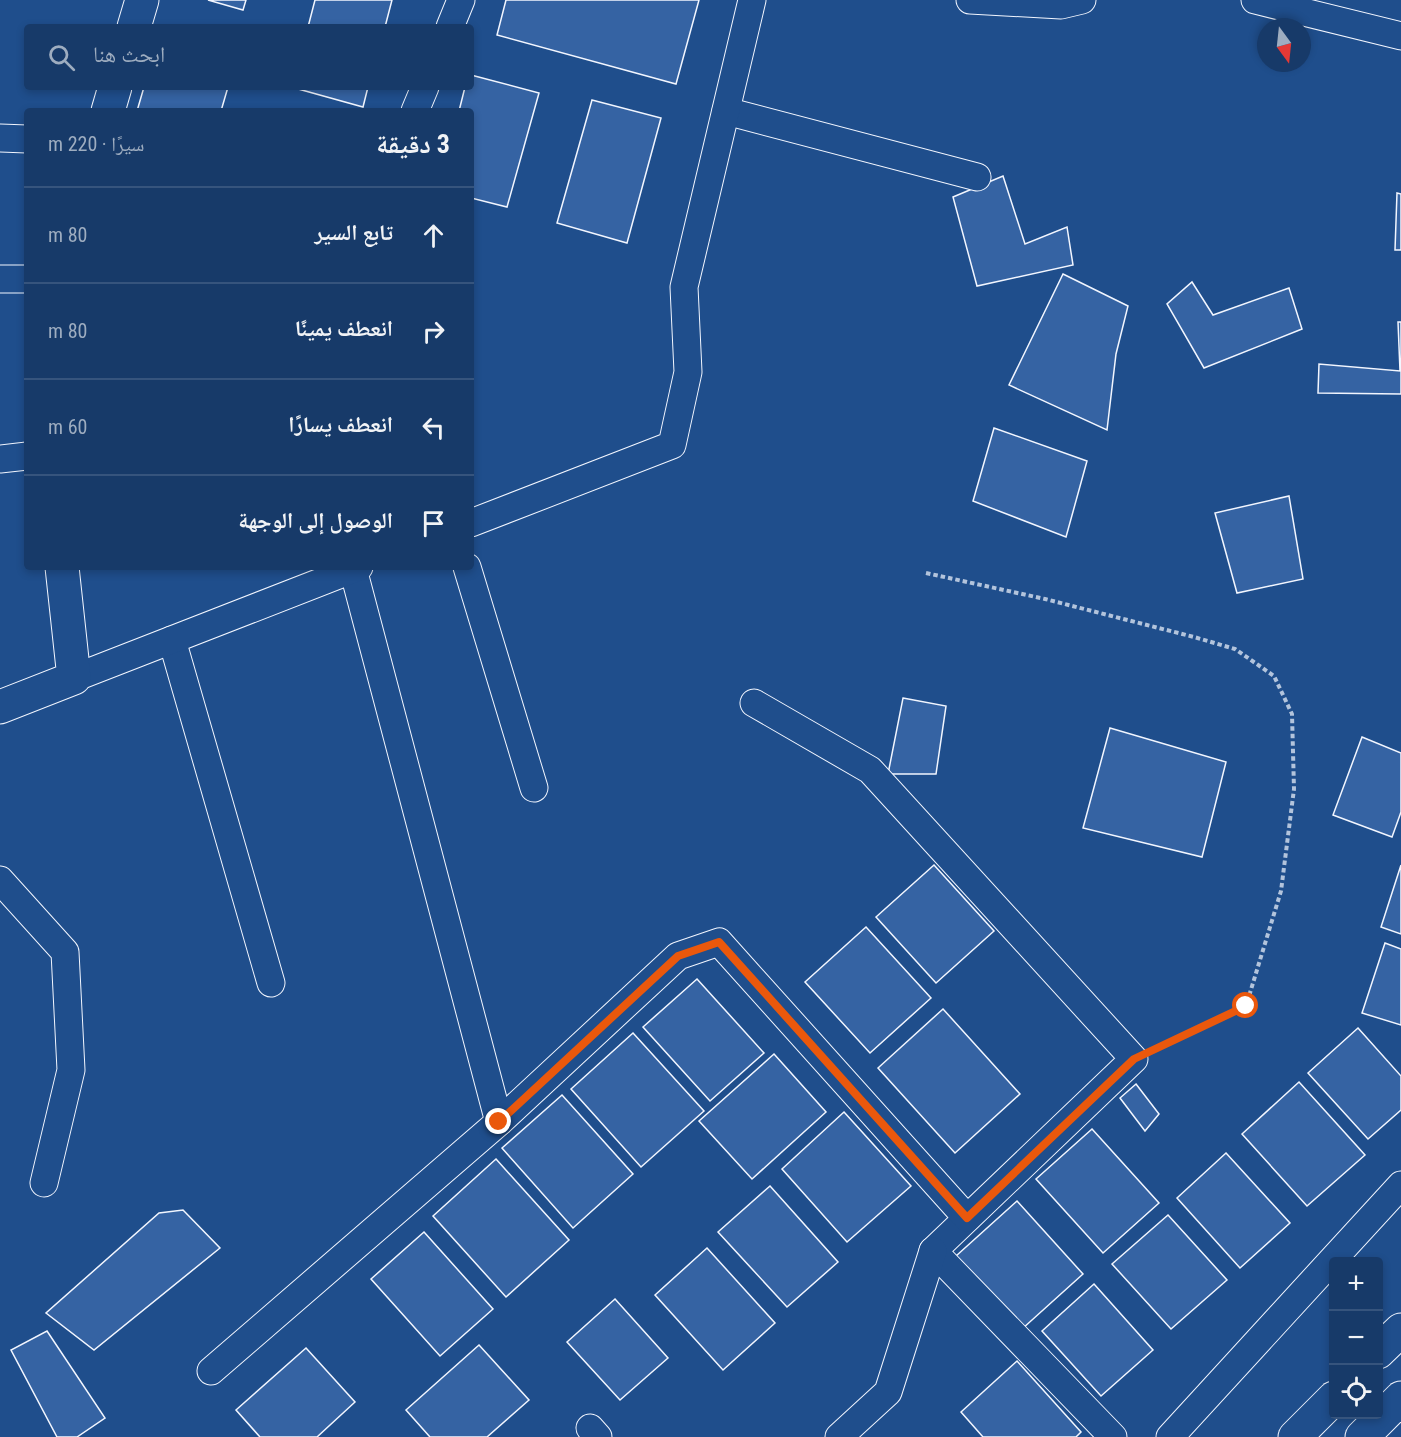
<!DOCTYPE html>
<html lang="ar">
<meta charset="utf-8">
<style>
:root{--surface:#173a69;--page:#244571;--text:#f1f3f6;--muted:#9eadc0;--line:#36547d}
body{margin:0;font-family:"Roboto Condensed","Noto Naskh Arabic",sans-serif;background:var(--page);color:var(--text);direction:rtl}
.controls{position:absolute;right:18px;bottom:18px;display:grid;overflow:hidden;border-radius:6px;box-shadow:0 3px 9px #0003}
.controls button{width:54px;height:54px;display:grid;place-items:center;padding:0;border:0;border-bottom:2px solid var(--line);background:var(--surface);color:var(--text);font:30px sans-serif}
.compass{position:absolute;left:1257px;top:18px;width:54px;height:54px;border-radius:50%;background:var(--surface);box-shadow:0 3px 9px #0003;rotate:165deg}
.stop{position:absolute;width:18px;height:18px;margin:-14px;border:4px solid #ea580c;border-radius:50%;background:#fff}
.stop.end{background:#ea580c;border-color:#fff;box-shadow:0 2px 6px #0008}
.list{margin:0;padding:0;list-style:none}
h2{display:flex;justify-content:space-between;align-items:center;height:78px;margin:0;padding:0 24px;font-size:26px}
h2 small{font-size:20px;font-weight:400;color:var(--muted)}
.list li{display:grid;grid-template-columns:39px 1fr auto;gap:18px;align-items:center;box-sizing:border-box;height:96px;padding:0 24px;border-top:2px solid var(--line)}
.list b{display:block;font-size:22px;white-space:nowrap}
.list em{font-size:20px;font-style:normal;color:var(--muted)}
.icon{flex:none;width:33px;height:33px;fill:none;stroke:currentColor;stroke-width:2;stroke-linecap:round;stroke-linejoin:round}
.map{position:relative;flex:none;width:1401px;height:1437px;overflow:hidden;direction:ltr}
.search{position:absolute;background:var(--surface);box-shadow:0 3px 9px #0003;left:24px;top:24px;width:450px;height:66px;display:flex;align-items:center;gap:15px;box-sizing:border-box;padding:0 21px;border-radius:6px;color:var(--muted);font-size:22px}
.panel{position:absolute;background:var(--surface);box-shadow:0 3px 9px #0003;left:24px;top:108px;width:450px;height:462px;border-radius:6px;direction:rtl}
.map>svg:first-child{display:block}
.building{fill:#3563a3;stroke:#f2f6ff;stroke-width:1.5}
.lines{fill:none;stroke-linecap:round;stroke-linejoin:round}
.minor-casing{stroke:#f2f6ff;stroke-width:29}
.tertiary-casing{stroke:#f2f6ff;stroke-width:35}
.primary-casing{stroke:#f2f6ff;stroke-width:35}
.path{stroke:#b3c4dc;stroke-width:4;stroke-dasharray:4.5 3;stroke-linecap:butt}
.minor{stroke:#1f4e8c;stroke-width:27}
.tertiary{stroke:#1f4e8c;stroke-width:33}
.primary{stroke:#1f4e8c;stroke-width:33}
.route{stroke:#ea580c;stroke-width:8}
</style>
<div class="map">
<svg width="1401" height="1437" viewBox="0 0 1401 1437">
<rect width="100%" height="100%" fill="#1f4e8c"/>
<g class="building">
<path d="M208 0H246L243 10Z"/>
<path d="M315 0H392L385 27H308Z"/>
<path d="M506 0H699L676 84 497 35Z"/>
<path d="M471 75 539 93 507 207 471 198V111H459L465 87H471Z"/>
<path d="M144 87H228L221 111H137Z"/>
<path d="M291 87H368L363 107Z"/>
<path d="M592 100 661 118 627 243 557 223Z"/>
<path d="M1003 176 1025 244 1067 227 1073 265 977 286 953 197Z"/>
<path d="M1397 193 1401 194V250H1395Z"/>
<path d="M1063 274 1128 306 1116 354 1107 430 1009 385Z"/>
<path d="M1192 282 1213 315 1289 288 1302 329 1204 368 1167 304Z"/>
<path d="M1398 322H1401V394L1318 393 1319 364 1400 371Z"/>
<path d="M994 428 1087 461 1066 537 973 501Z"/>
<path d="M1289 496 1303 579 1237 593 1215 513Z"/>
<path d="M903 698 946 706 936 774H888Z"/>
<path d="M1110 728 1226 762 1202 857 1083 828Z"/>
<path d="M1362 737 1401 753V812L1392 837 1333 815Z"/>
<path d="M934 865 994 931 936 983 876 917Z"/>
<path d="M1401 865V934L1381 927Z"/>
<path d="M866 927 931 998 870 1053 805 982Z"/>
<path d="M1385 943 1401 949V1025L1362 1013Z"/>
<path d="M697 979 764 1053 710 1101 643 1027Z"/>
<path d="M943 1009 1020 1094 955 1153 878 1068Z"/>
<path d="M1358 1028 1401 1076V1110L1368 1139 1308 1073Z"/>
<path d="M633 1033 704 1111 641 1167 571 1089Z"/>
<path d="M774 1054 826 1112 752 1179 699 1121Z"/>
<path d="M1299 1082 1365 1155 1307 1206 1242 1134Z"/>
<path d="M1136 1084 1159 1114 1145 1131 1120 1098Z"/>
<path d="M562 1095 633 1174 573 1228 502 1148Z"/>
<path d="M844 1112 911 1186 847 1242 782 1169Z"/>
<path d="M1092 1129 1159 1203 1103 1253 1036 1179Z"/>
<path d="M1226 1153 1290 1223 1240 1268 1177 1198Z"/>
<path d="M496 1159 569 1240 506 1297 433 1216Z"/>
<path d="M770 1186 838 1262 787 1307 718 1232Z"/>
<path d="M1017 1201 1083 1274 1022 1329 956 1256Z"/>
<path d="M183 1210 220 1248 94 1350 46 1313 159 1213Z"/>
<path d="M1168 1215 1227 1280 1171 1329 1112 1264Z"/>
<path d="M424 1232 493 1309 440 1356 371 1279Z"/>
<path d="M707 1248 775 1323 723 1370 655 1295Z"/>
<path d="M1094 1284 1153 1350 1101 1396 1042 1331Z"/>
<path d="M615 1299 668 1358 620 1400 567 1342Z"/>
<path d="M47 1331 105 1418 77 1437H57L11 1350Z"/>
<path d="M479 1345 529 1400 487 1437H430L406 1410Z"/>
<path d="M306 1348 355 1402 317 1437H260L236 1410Z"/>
<path d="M1017 1361 1081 1432 1076 1437H983L961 1412Z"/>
</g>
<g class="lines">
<g class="minor-casing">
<g id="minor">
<path d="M970 0 1061 5 1082 0"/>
<path d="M1255 0 1401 36"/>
<path d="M450 27 461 0"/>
<path d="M415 111 425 87"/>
<path d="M726 111 977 177"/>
<path d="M0 138 27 139"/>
<path d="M0 279H27"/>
<path d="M0 459 27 456"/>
<path d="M471 523 672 445 688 372 684 287 752 0"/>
<path d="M467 567 534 788"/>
<path d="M353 569 499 1122"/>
<path d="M172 640 271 983"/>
<path d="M74 678 359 567"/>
<path d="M754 703 870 770 1134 1059 933 1251 1113 1437"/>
<path d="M0 880 65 952 71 1070 44 1183"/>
<path d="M211 1371 499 1122 678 956 719 942 967 1218"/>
<path d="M590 1428 598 1437"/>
<path d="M839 1437 888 1392 933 1251"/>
<path d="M1170 1437 1401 1185"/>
</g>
</g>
<g class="tertiary-casing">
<g id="tertiary">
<path d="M134 27 142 0"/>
<path d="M108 111 115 87"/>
<path d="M0 707 74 678 62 567"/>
</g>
</g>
<g class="primary-casing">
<g id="primary">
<path d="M1378 1352 1401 1330"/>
<path d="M1295 1437 1334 1398"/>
<path d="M1362 1437 1401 1398"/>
</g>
</g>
<path class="path" d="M926 573 1045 599 1194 637 1235 649 1274 676 1292 714 1294 789 1281 891 1246 1006 1159 1048"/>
<use href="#minor" class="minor"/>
<use href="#tertiary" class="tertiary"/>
<use href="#primary" class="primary"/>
</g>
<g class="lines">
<path class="route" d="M499 1122 678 956 719 942 967 1218 1134 1059 1246 1006"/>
</g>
</svg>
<div class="controls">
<button>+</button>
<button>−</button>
<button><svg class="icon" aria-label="locate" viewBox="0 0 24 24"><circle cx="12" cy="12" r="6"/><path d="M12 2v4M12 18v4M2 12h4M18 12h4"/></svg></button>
</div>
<svg class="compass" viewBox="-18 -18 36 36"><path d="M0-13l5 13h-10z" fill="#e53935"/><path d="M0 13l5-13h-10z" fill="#9eadc0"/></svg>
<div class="stop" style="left:1246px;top:1006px"></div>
<div class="stop end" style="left:499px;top:1122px"></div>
<div class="search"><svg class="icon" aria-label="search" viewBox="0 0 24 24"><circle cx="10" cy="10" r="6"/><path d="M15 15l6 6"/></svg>ابحث هنا</div>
<section class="panel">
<h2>3 دقيقة<small>سيرًا · 220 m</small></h2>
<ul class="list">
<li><svg class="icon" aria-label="ahead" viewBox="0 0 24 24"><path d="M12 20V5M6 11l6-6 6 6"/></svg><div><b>تابع السير</b></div><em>80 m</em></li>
<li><svg class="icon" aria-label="right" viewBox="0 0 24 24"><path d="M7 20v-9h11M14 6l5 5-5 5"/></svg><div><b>انعطف يمينًا</b></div><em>80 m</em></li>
<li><svg class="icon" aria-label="left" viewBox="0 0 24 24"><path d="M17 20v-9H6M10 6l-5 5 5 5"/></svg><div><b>انعطف يسارًا</b></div><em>60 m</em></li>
<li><svg class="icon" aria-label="arrive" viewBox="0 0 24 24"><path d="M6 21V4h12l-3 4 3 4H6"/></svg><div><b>الوصول إلى الوجهة</b></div></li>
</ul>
</section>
</div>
